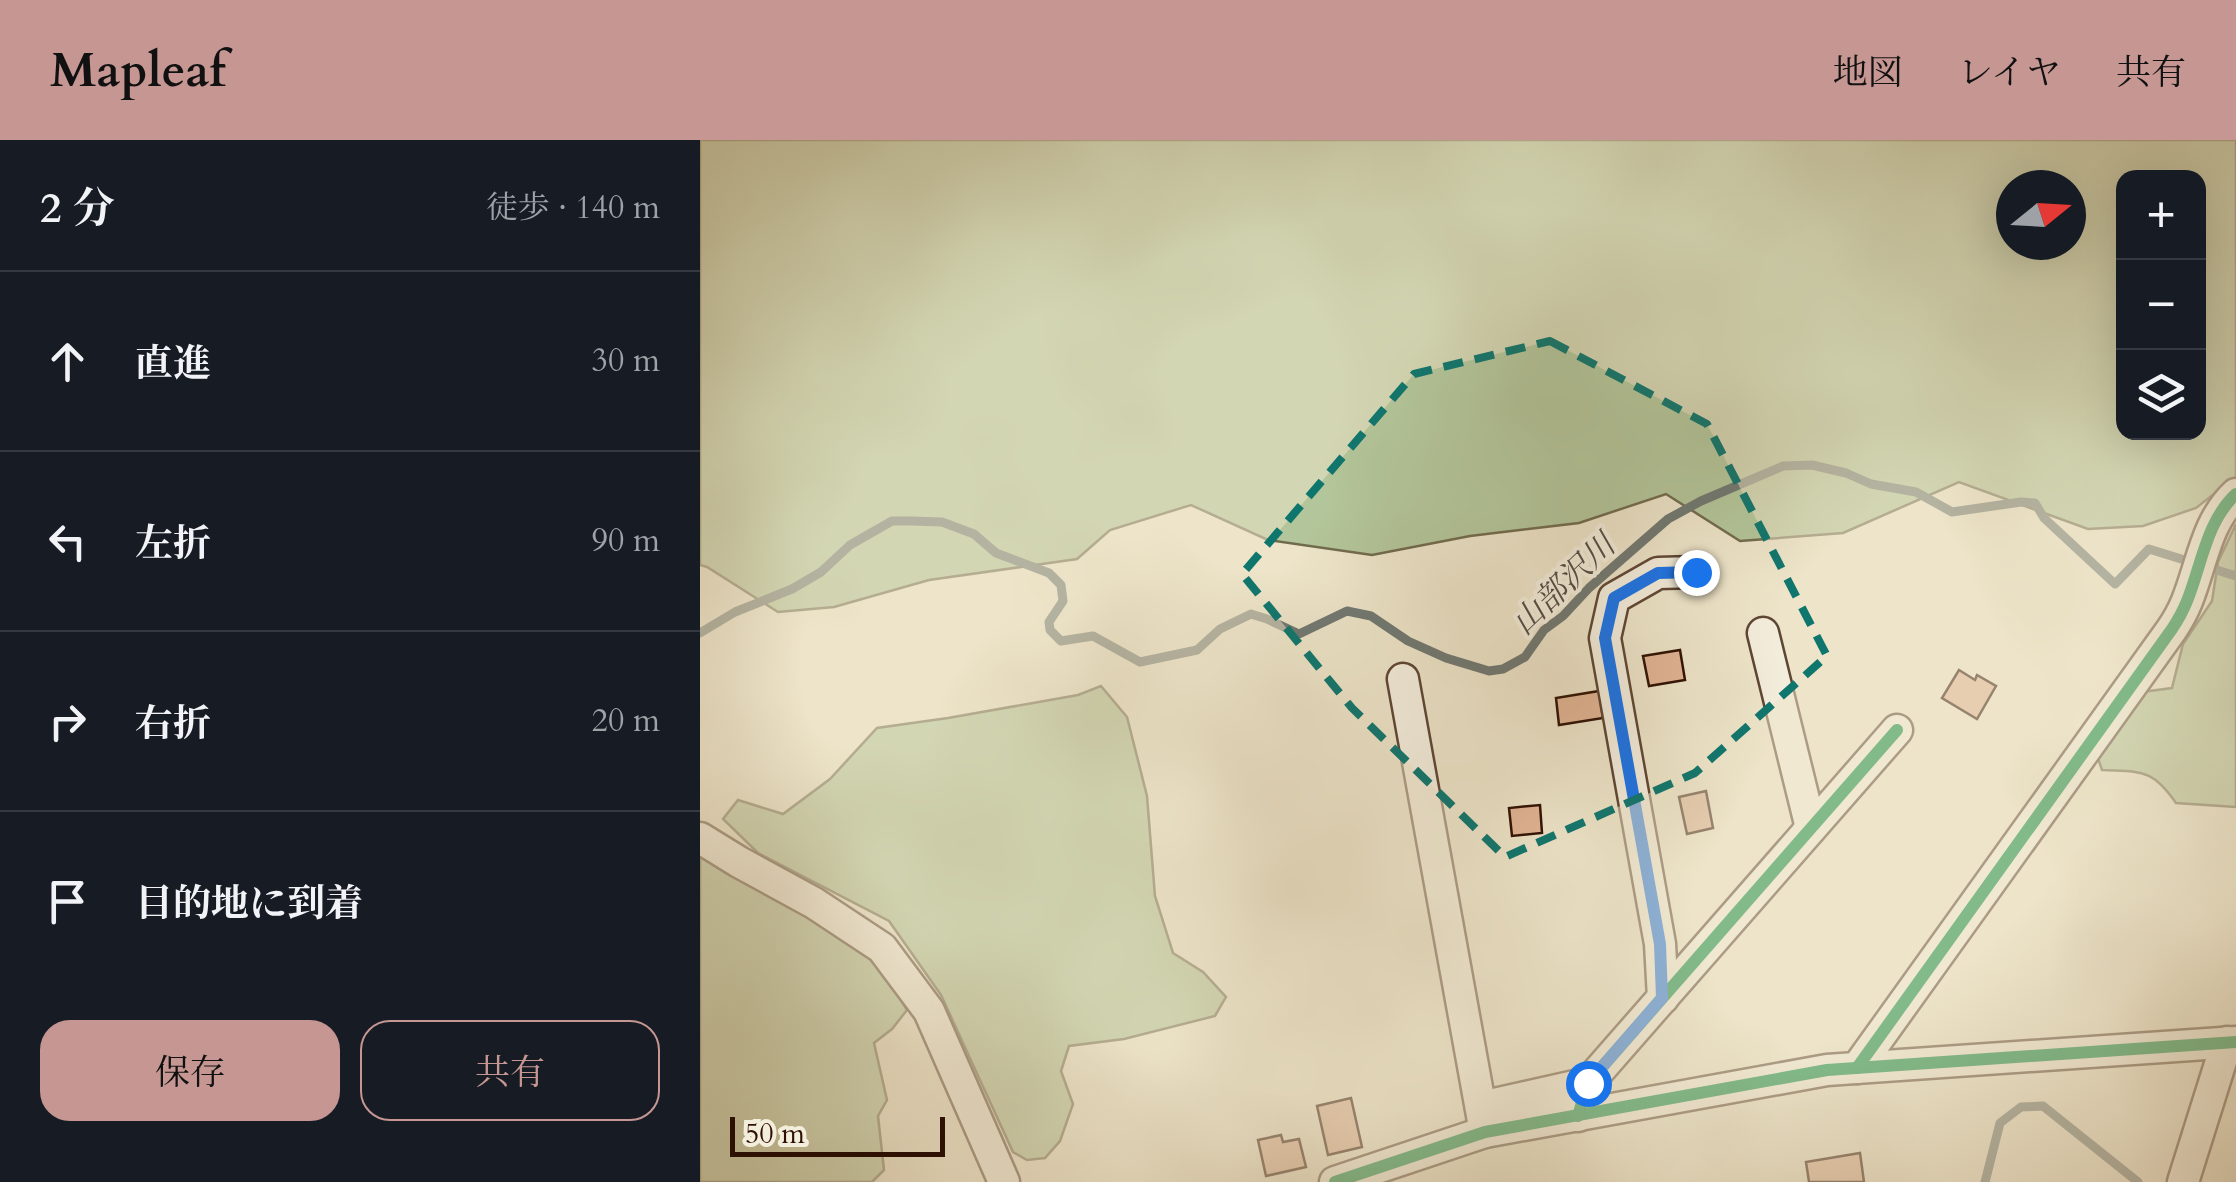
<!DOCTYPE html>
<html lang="ja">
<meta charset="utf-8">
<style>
:root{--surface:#171b24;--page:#20242c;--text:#f1f3f6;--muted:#9ea1a6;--line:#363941;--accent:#c59692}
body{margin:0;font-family:Cardo,"Noto Serif JP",serif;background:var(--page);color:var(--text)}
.controls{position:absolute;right:30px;top:30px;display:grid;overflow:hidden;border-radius:20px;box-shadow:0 10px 40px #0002}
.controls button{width:90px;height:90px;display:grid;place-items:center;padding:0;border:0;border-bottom:2px solid var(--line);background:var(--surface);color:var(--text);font:50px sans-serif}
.compass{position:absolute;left:1296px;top:30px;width:90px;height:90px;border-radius:50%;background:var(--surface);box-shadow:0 10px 40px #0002;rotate:72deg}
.scale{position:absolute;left:30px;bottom:25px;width:215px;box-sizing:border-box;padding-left:10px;border:5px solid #2f1103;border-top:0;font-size:28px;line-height:35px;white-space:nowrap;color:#2f1103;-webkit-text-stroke:8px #f3eddc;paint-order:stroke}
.stop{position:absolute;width:30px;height:30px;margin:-22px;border:8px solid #1a73e8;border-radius:50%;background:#fff}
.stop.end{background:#1a73e8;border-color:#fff;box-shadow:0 2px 10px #0008}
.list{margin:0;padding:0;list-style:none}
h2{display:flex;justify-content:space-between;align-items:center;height:130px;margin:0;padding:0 40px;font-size:42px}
h2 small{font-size:32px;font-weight:400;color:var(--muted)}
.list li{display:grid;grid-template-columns:65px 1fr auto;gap:30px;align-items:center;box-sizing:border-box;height:180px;padding:0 40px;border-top:2px solid var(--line)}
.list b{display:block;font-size:38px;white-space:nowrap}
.list em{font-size:32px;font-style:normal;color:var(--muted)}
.actions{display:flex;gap:20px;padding:30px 40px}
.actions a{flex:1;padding:22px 0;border:2px solid var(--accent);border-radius:30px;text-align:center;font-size:35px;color:var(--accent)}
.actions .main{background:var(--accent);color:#111}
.icon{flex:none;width:55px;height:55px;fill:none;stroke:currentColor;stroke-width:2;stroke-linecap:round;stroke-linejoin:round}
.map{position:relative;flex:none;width:1536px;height:1042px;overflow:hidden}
header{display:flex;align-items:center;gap:60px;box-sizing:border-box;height:140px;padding:0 50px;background:var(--accent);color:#111}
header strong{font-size:48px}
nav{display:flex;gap:55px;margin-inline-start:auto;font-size:35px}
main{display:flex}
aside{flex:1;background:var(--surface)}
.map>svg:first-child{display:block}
.green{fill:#b3c59a;stroke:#716b4e;stroke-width:2.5;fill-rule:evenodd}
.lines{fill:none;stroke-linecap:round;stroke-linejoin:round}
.stream{stroke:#707872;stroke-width:9}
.building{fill:#e1b494;stroke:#2f1103;stroke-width:2.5}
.minor-casing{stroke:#5e4634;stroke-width:35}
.minor{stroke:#f3eddc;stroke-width:30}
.cycleway-casing{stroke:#f3eddc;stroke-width:19}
.cycleway{stroke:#00873e;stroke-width:12}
.route{stroke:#1a73e8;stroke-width:12}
.marked{fill:none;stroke:#0f766e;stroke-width:8;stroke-dasharray:20 12;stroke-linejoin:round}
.labels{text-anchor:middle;stroke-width:8;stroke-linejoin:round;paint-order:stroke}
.water-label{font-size:32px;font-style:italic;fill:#554d44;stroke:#f3eddc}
</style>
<header>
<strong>Mapleaf</strong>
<nav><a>地図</a><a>レイヤ</a><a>共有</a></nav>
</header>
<main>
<aside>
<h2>2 分<small>徒歩 · 140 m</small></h2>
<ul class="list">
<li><svg class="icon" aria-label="ahead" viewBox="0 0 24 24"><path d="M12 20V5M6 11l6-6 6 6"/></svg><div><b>直進</b></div><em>30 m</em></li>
<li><svg class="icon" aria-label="left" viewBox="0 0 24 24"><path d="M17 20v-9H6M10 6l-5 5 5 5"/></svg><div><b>左折</b></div><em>90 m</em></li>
<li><svg class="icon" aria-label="right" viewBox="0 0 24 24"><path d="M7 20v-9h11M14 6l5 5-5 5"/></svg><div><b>右折</b></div><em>20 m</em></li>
<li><svg class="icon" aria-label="arrive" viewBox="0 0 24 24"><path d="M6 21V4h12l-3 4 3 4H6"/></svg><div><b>目的地に到着</b></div></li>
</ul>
<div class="actions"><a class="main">保存</a><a>共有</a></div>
</aside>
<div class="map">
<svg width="1536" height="1042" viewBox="0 0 1536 1042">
<rect width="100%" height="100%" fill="#ede4c9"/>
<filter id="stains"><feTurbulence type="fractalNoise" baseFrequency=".002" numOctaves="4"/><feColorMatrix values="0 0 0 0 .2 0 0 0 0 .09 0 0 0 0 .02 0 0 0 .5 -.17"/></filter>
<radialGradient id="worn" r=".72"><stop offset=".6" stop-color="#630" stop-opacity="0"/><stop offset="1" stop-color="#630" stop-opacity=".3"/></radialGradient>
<g class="green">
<path d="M0 0H1536V337L1496 368 1443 386 1388 389 1259 342 1143 393 1040 401 966 354 879 383 770 396 672 415 568 400 491 365 410 390 377 419 229 440 134 467 78 472 7 427 0 425ZM1424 38H1498V292H1424ZM1311 45H1371V105H1311Z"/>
<path d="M1536 384V667L1476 663C1452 628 1441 632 1402 630L1392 601 1434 553 1472 548 1483 504 1512 461 1518 422Z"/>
<path d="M401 546 427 577 447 656 455 756 473 813 503 832 526 857 515 876 424 899 369 906 361 931 373 964 360 1001 345 1018 327 1020 313 1012 241 855 189 781 58 713 23 679 38 660 83 674 130 639 177 588 248 578 378 555Z"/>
<path d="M0 706 172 812 207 870 192 889 174 903 187 960 178 976 184 1030 172 1042H0Z"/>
</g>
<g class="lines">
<g class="stream">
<path d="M0 493 35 472 92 449 121 432 150 405 192 381H211L242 382 274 394 296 413 349 433 361 445 363 461 349 482 350 490 361 501 393 496 440 522 497 510 520 489 551 474 567 479 599 494 647 471 671 476 708 501 746 518 789 531 803 529 825 517 844 490 863 476 889 448 968 379 1001 361 1083 326 1112 325 1146 333 1171 344 1216 352 1252 372 1321 362 1335 363 1344 378 1415 444 1449 409 1536 436"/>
<path d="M1285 1042 1300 983 1321 967 1343 966 1438 1042"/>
</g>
</g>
<g class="building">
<path d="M980 510 985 540 949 546 943 516Z"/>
<path d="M1259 530 1275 540 1277 535 1296 546 1277 579 1242 558Z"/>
<path d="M899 551 903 578 859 585 856 558Z"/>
<path d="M1006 651 1013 688 987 694 979 657Z"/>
<path d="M840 665 842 693 812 696 809 668Z"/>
<path d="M651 958 662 1007 628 1015 617 966Z"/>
<path d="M581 995 583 1002 599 999 606 1027 566 1036 558 1000Z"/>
<path d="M1160 1013 1164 1042H1109L1106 1022Z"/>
</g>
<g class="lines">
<g class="minor-casing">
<g id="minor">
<path d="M1063 493 1111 688"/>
<path d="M703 539 785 992"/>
<path d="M0 698 39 722 114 763 182 808 229 871 304 1042"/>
<path d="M963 858 960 804 905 498 914 458 958 433 996 432"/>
<path d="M1157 928 1472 489C1478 480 1483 471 1487 461 1502 424 1506 382 1536 354"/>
<path d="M781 967 888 943"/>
<path d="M878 976 888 943 1197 590"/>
<path d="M635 1042 785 992 1127 930 1536 902"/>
<path d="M1483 1042 1527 902"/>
</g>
</g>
<use href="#minor" class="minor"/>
<g class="cycleway-casing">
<g id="cycleway">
<path d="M1157 928 1472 489C1478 480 1483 471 1487 461 1502 424 1506 382 1536 354"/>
<path d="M878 976 888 943 1197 590"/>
<path d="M635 1042 785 992 1127 930 1536 902"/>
</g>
</g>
<use href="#cycleway" class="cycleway"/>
</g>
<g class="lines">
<path class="route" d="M888 943 962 858 960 804 905 498 914 458 958 433 996 432"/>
</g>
<path d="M0 0H1536V1042H0ZM850 201 1007 284 1127 516 995 633 805 717 652 568 542 434 714 234Z" fill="#ede4c9" fill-opacity=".55" fill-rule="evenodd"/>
<path class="marked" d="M850 201 1007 284 1127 516 995 633 805 717 652 568 542 434 714 234Z"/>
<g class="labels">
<g class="water-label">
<text transform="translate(863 444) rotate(-44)" y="11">山部沢川</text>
</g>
</g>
<rect width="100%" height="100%" filter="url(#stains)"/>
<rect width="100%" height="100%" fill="url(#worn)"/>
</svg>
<div class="controls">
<button>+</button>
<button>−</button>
<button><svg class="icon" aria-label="layers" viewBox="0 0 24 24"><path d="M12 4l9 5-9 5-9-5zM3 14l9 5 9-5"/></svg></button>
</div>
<svg class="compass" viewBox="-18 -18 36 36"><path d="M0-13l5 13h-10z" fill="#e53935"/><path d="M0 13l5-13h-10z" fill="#9ea1a6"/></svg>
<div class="scale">50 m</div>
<div class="stop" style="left:888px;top:943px"></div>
<div class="stop end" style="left:996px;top:432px"></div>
</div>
</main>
